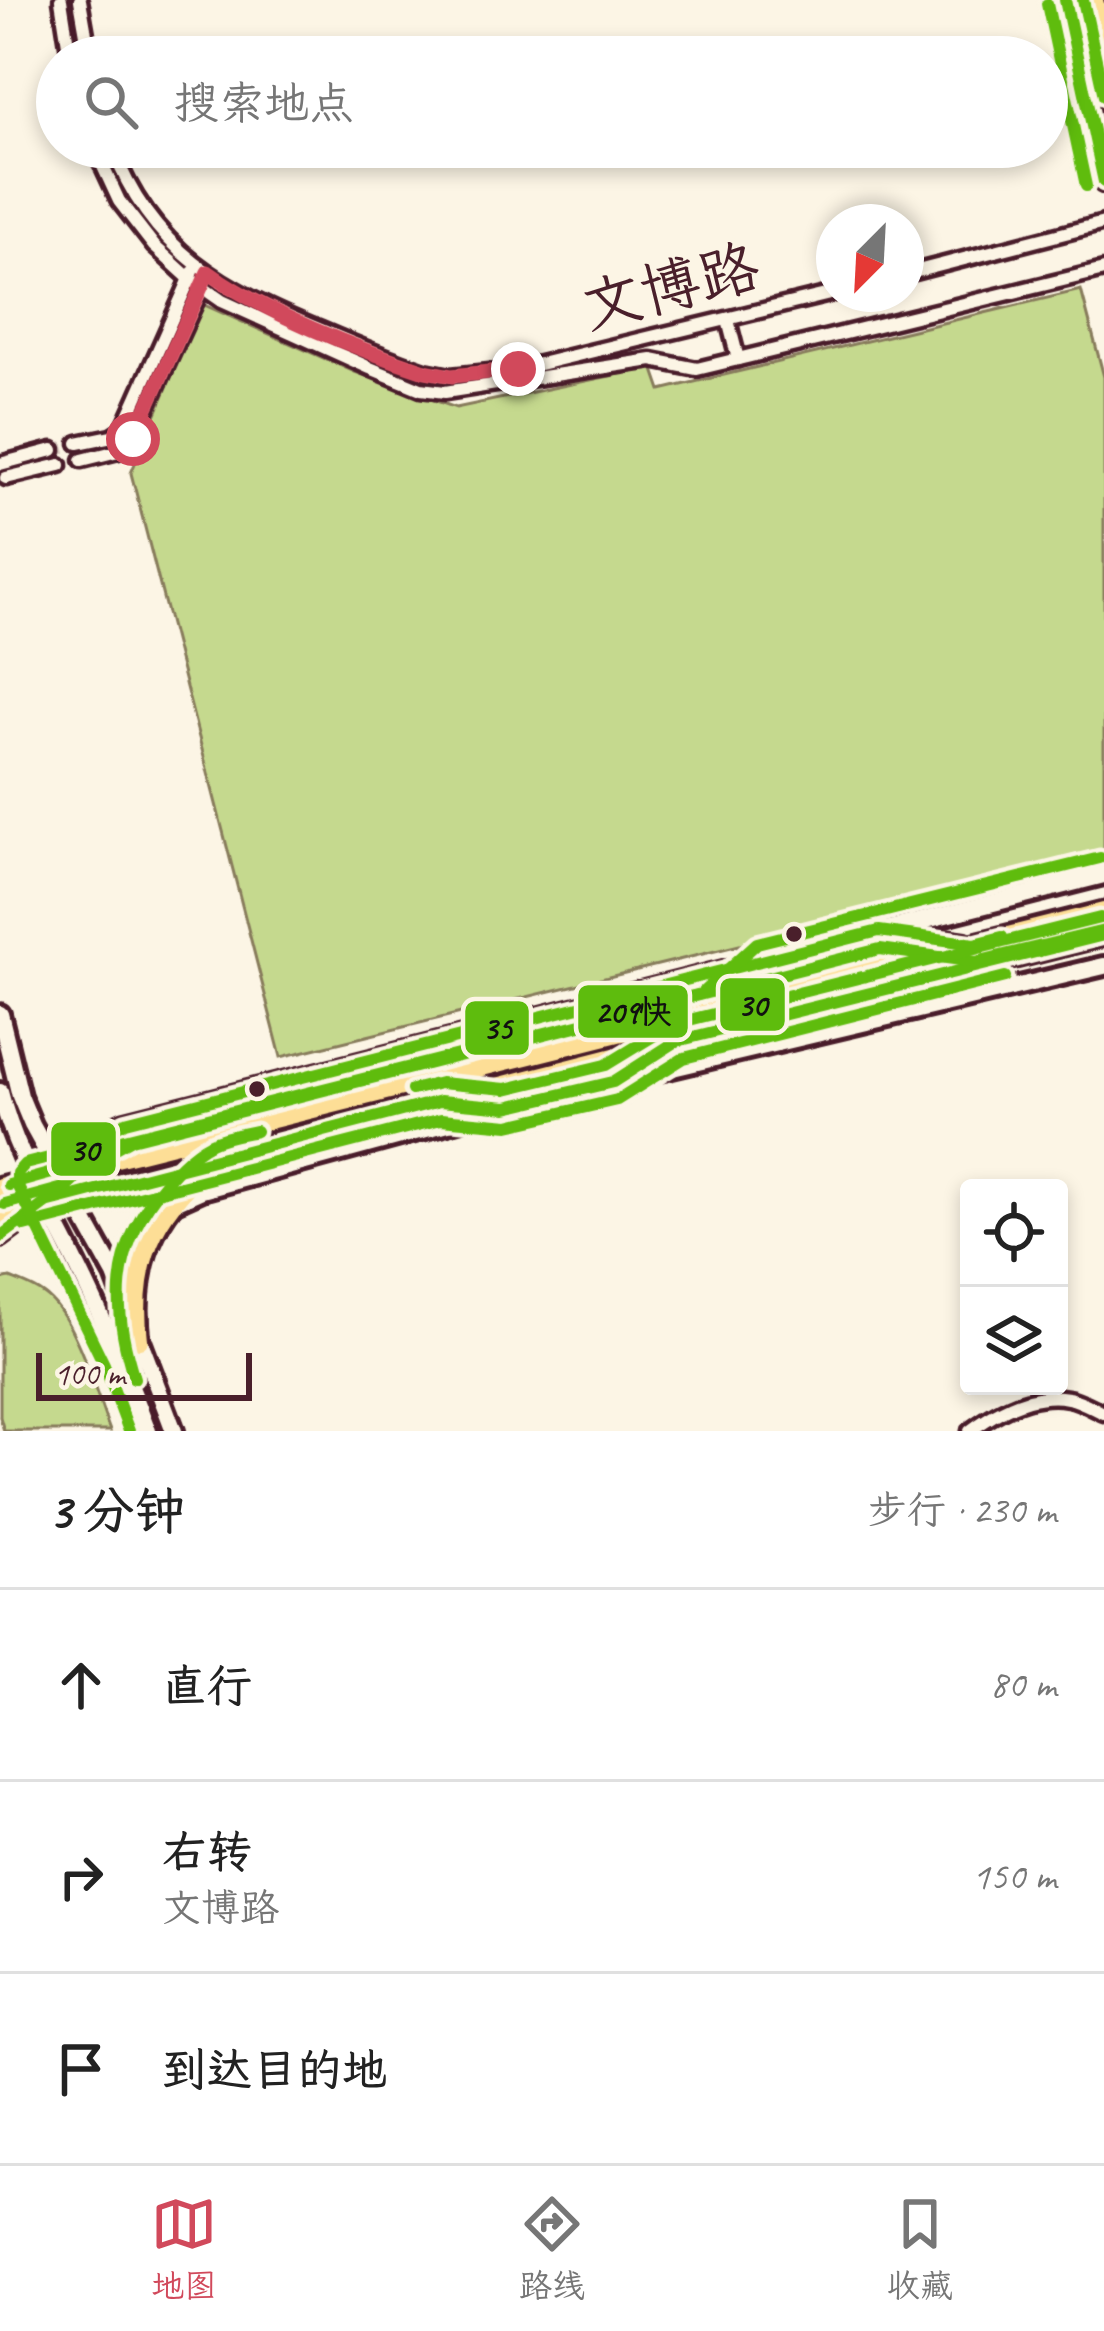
<!DOCTYPE html>
<html lang="zh">
<meta charset="utf-8">
<style>
:root{--surface:#fff;--page:#f6f6f6;--text:#222;--muted:#767676;--line:#e0e0e0;--accent:#d1495b}
body{margin:0;font-family:Caveat,"LXGW WenKai TC",sans-serif;background:var(--page);color:var(--text)}
.controls{position:absolute;right:36px;bottom:36px;display:grid;overflow:hidden;border-radius:12px;box-shadow:0 6px 18px #0003}
.controls button{width:108px;height:108px;display:grid;place-items:center;padding:0;border:0;border-bottom:3px solid var(--line);background:var(--surface);color:var(--text);font:60px sans-serif}
.compass{position:absolute;left:816px;top:204px;width:108px;height:108px;border-radius:50%;background:var(--surface);box-shadow:0 6px 18px #0003;rotate:204deg}
.scale{position:absolute;left:36px;bottom:30px;width:216px;box-sizing:border-box;padding-left:12px;border:6px solid #4a1f2b;border-top:0;font-size:33px;line-height:42px;white-space:nowrap;color:#4a1f2b;-webkit-text-stroke:9px #fcf5e5;paint-order:stroke}
.stop{position:absolute;width:36px;height:36px;margin:-27px;border:9px solid #d1495b;border-radius:50%;background:#fff}
.stop.end{background:#d1495b;border-color:#fff;box-shadow:0 3px 12px #0008}
.list{margin:0;padding:0;list-style:none}
h2{display:flex;justify-content:space-between;align-items:center;height:156px;margin:0;padding:0 48px;font-size:51px}
h2 small{font-size:39px;font-weight:400;color:var(--muted)}
.list li{display:grid;grid-template-columns:78px 1fr auto;gap:36px;align-items:center;box-sizing:border-box;height:192px;padding:0 48px;border-top:3px solid var(--line)}
.list b{display:block;font-size:45px;white-space:nowrap}
.list p{margin:0;font-size:39px;white-space:nowrap;color:var(--muted)}
.list em{font-size:39px;font-style:normal;color:var(--muted)}
.icon{flex:none;width:66px;height:66px;fill:none;stroke:currentColor;stroke-width:2;stroke-linecap:round;stroke-linejoin:round}
.map{position:relative;flex:none;width:1104px;height:1431px;overflow:hidden}
.search{position:absolute;background:var(--surface);box-shadow:0 6px 18px #0003;left:36px;right:36px;top:36px;height:132px;display:flex;align-items:center;gap:30px;box-sizing:border-box;padding:0 42px;border-radius:66px;color:var(--muted);font-size:45px}
.sheet{height:732px;background:var(--surface)}
nav{display:flex;justify-content:space-around;align-items:center;box-sizing:border-box;height:168px;border-top:3px solid var(--line);background:var(--surface);font-size:33px;color:var(--muted)}
nav a{display:grid;justify-items:center;gap:6px}
nav .on{color:var(--accent)}
.map>svg:first-child{display:block}
.green{fill:#c5d98e;stroke:#887c5c;stroke-width:3}
.lines{fill:none;stroke-linecap:round;stroke-linejoin:round}
.street-tunnel{stroke:#d8cac0;stroke-width:12;stroke-dasharray:12 6;stroke-linecap:butt}
.street-casing{stroke:#4a1f2b;stroke-width:21}
.secondary-casing{stroke:#4a1f2b;stroke-width:26}
.primary-casing{stroke:#4a1f2b;stroke-width:27}
.street{stroke:#fcf5e5;stroke-width:12}
.secondary{stroke:#fcf5e5;stroke-width:16}
.primary{stroke:#fdde96;stroke-width:18}
.bus-1-casing{stroke:#fcf5e5;stroke-width:21}
.bus-2-casing{stroke:#fcf5e5;stroke-width:21}
.bus-3-casing{stroke:#fcf5e5;stroke-width:21}
.bus-4-casing{stroke:#fcf5e5;stroke-width:21}
.bus-5-casing{stroke:#fcf5e5;stroke-width:21}
.bus-1{stroke:#5ebc0d;stroke-width:12}
.bus-2{stroke:#5ebc0d;stroke-width:12}
.bus-3{stroke:#5ebc0d;stroke-width:12}
.bus-4{stroke:#5ebc0d;stroke-width:12}
.bus-5{stroke:#5ebc0d;stroke-width:12}
.route{stroke:#d1495b;stroke-width:15}
.bus-dot{fill:#4a1f2b;stroke:#fcf5e5;stroke-width:4.5}
.labels{text-anchor:middle;stroke-width:10;stroke-linejoin:round;paint-order:stroke}
.street-label{font-size:60px;fill:#4a1f2b;stroke:#fcf5e5}
.line-badge{stroke:#fcf5e5;stroke-width:4.5}
.pale-badge-label{font-size:33px;text-anchor:middle;font-weight:bold;fill:#111}
</style>
<div class="map">
<svg width="1104" height="1431" viewBox="0 0 1104 1431">
<rect width="100%" height="100%" fill="#fcf5e5"/>
<filter id="ink" filterUnits="userSpaceOnUse"><feTurbulence type="fractalNoise" baseFrequency=".00833" numOctaves="2"/><feDisplacementMap in="SourceGraphic" scale="24" xChannelSelector="R" yChannelSelector="G"/><feConvolveMatrix kernelMatrix="1 2 1 2 8 2 1 2 1" color-interpolation-filters="sRGB"/></filter>
<g filter="url(#ink)">
<g class="green">
<path d="M1081 290 1104 377V856L281 1057 131 473 202 304 355 372 456 408 653 367 661 390Z"/>
<path d="M10 1278C25 1284 40 1289 52 1301 78 1328 96 1394 110 1431H4L0 1417V1280Z"/>
</g>
<g class="lines">
<path class="street-tunnel" d="M53 450 78 443"/>
<g class="street-casing">
<g id="street">
<path d="M61 0 70 57"/>
<path d="M80 0 90 57"/>
<path d="M94 147 119 201 154 246 189 278 222 301 370 368 421 389 445 392 652 360 697 369 1104 270"/>
<path d="M112 147C151 252 224 290 321 330 356 345 390 359 425 371L451 376 519 369 834 293"/>
<path d="M906 274 1104 223"/>
<path d="M728 320 738 359"/>
<path d="M78 443 112 436 123 429 193 272"/>
<path d="M82 460 118 451 133 439 204 284"/>
<path d="M0 464 53 450"/>
<path d="M6 478 60 465"/>
<path d="M970 1431C997 1411 1034 1391 1068 1398 1080 1400 1093 1408 1104 1413"/>
</g>
</g>
<g class="secondary-casing">
<g id="secondary">
<path d="M0 1014 20 1096 32 1125 115 1275 174 1431"/>
<path d="M0 1092C14 1149 45 1201 71 1253 100 1311 125 1370 148 1431"/>
<path d="M59 1171C80 1150 97 1134 125 1122L1104 875"/>
<path d="M175 1202 202 1190 507 1107 1104 966"/>
<path d="M0 1237 40 1207"/>
</g>
</g>
<g class="primary-casing">
<g id="primary">
<path d="M1065 0 1104 182"/>
<path d="M1094 0 1104 44"/>
<path d="M879 931 964 943"/>
<path d="M713 1007 763 960"/>
<path d="M613 1082 662 1050"/>
<path d="M457 1102 507 1107"/>
<path d="M0 1187 1104 912"/>
<path d="M0 1214 677 1041 1104 935"/>
<path d="M139 1340C130 1265 152 1213 210 1165"/>
</g>
</g>
<use href="#street" class="street"/>
<use href="#secondary" class="secondary"/>
<use href="#primary" class="primary"/>
<g class="bus-1-casing">
<g id="bus-1">
<path d="M9 1185 59 1171 85 1144 125 1122 879 931 975 944 1002 937"/>
<path d="M0 1237 46 1203 440 1101 507 1107 613 1082 677 1041 1104 935"/>
</g>
</g>
<g class="bus-2-casing">
<g id="bus-2">
<path d="M5 1204 67 1187 97 1158 131 1139 880 949 976 962 1104 931"/>
<path d="M25 1226 441 1119 509 1125 617 1100 684 1058 1005 977"/>
</g>
</g>
<g class="bus-3-casing">
<g id="bus-3">
<path d="M1083 0 1104 96"/>
<path d="M412 1090 440 1083 506 1089 606 1065 673 1024 1100 918"/>
<path d="M134 1378C112 1309 112 1252 157 1193 172 1174 189 1154 211 1143 225 1136 241 1134 256 1131"/>
<path d="M129 1431 104 1364 17 1185V1173L25 1164 701 994 757 943 1100 858"/>
</g>
</g>
<g class="bus-4-casing">
<path id="bus-4" d="M1065 0 1104 182"/>
</g>
<g class="bus-5-casing">
<path id="bus-5" d="M1047 4 1086 186"/>
</g>
<use href="#bus-1" class="bus-1"/>
<use href="#bus-2" class="bus-2"/>
<use href="#bus-3" class="bus-3"/>
<use href="#bus-4" class="bus-4"/>
<use href="#bus-5" class="bus-5"/>
</g>
</g>
<g class="lines" filter="url(#ink)">
<path class="route" d="M133 439 208 272C266 314 357 349 425 371L452 376 518 369"/>
</g>
<g class="bus-dot">
<circle cx="794" cy="934" r="10"/>
<circle cx="257" cy="1089" r="10"/>
</g>
<g class="labels">
<g class="street-label">
<text transform="translate(670 286) rotate(-14)" y="21">文博路</text>
</g>
</g>
<g class="line-badge">
<rect x="718" y="976" width="69" height="57" rx="12" fill="#5ebc0d"/>
<rect x="576" y="983" width="114" height="57" rx="12" fill="#5ebc0d"/>
<rect x="463" y="999" width="68" height="58" rx="12" fill="#5ebc0d"/>
<rect x="49" y="1120" width="69" height="58" rx="12" fill="#5ebc0d"/>
</g>
<g class="pale-badge-label">
<text x="752" y="1016">30</text>
<text x="633" y="1023">209快</text>
<text x="497" y="1039">35</text>
<text x="84" y="1161">30</text>
</g>
</svg>
<div class="controls">
<button><svg class="icon" aria-label="locate" viewBox="0 0 24 24"><circle cx="12" cy="12" r="6"/><path d="M12 2v4M12 18v4M2 12h4M18 12h4"/></svg></button>
<button><svg class="icon" aria-label="layers" viewBox="0 0 24 24"><path d="M12 4l9 5-9 5-9-5zM3 14l9 5 9-5"/></svg></button>
</div>
<svg class="compass" viewBox="-18 -18 36 36"><path d="M0-13l5 13h-10z" fill="#e53935"/><path d="M0 13l5-13h-10z" fill="#767676"/></svg>
<div class="scale">100 m</div>
<div class="stop" style="left:133px;top:439px"></div>
<div class="stop end" style="left:518px;top:369px"></div>
<div class="search"><svg class="icon" aria-label="search" viewBox="0 0 24 24"><circle cx="10" cy="10" r="6"/><path d="M15 15l6 6"/></svg>搜索地点</div>
</div>
<section class="sheet">
<h2>3 分钟<small>步行 · 230 m</small></h2>
<ul class="list">
<li><svg class="icon" aria-label="ahead" viewBox="0 0 24 24"><path d="M12 20V5M6 11l6-6 6 6"/></svg><div><b>直行</b></div><em>80 m</em></li>
<li><svg class="icon" aria-label="right" viewBox="0 0 24 24"><path d="M7 20v-9h11M14 6l5 5-5 5"/></svg><div><b>右转</b><p>文博路</p></div><em>150 m</em></li>
<li><svg class="icon" aria-label="arrive" viewBox="0 0 24 24"><path d="M6 21V4h12l-3 4 3 4H6"/></svg><div><b>到达目的地</b></div></li>
</ul>
</section>
<nav>
<a class="on"><svg class="icon" aria-label="map" viewBox="0 0 24 24"><path d="M3 6l6-2 6 2 6-2v14l-6 2-6-2-6 2zM9 4v14M15 6v14"/></svg>地图</a>
<a><svg class="icon" aria-label="directions" viewBox="0 0 24 24"><path d="M12 3l9 9-9 9-9-9zM9 14v-3h6M13 9l2 2-2 2"/></svg>路线</a>
<a><svg class="icon" aria-label="saved" viewBox="0 0 24 24"><path d="M7 4h10v16l-5-4-5 4z"/></svg>收藏</a>
</nav>
